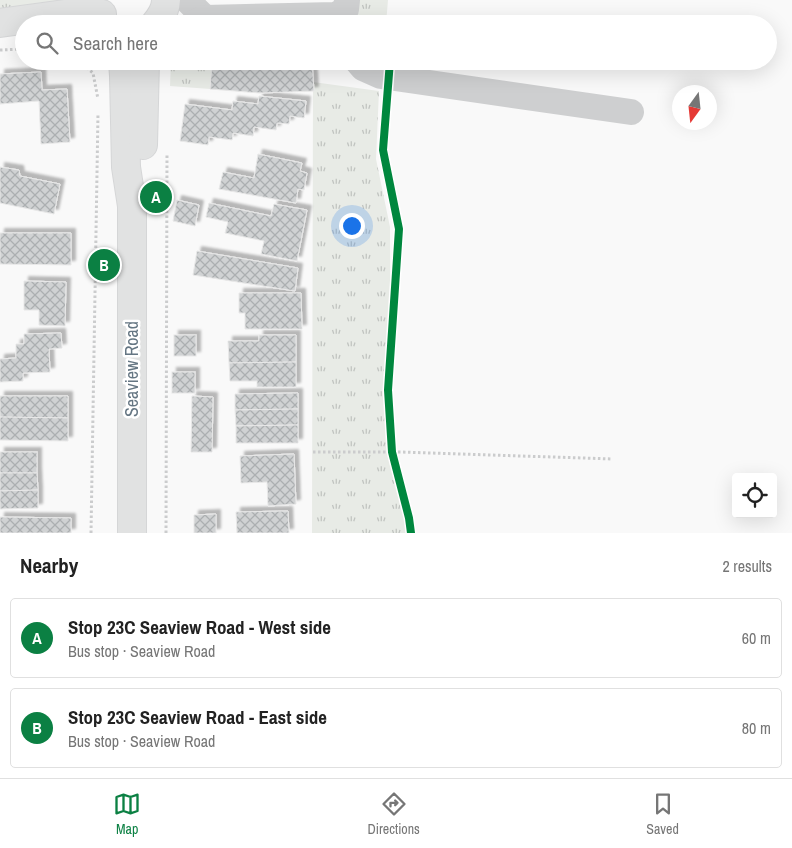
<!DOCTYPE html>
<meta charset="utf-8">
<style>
:root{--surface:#fff;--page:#f6f6f6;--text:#222;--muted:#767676;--line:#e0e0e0;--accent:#0b8043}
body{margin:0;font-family:"Archivo Narrow",sans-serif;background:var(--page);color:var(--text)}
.controls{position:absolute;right:15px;bottom:15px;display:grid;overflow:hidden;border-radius:5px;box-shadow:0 5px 20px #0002}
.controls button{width:45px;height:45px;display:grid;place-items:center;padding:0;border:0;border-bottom:1px solid var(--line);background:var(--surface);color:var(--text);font:25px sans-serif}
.compass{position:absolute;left:672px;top:85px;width:45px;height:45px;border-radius:50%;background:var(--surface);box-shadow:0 5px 20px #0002;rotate:195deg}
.you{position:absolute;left:351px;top:225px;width:18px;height:18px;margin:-12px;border:4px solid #fff;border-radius:50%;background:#1a73e8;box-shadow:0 0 0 8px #1a73e833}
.badge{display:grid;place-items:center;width:32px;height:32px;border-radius:50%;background:var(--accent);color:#fff;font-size:16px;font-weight:700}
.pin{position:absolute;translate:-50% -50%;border:2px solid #fff;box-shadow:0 1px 5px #0006}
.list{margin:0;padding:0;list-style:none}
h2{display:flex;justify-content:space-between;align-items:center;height:65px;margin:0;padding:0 20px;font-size:21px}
h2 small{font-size:16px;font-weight:400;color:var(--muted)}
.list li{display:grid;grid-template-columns:32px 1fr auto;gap:15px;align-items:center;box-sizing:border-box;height:80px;margin:0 10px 10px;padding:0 10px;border:1px solid var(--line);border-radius:5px}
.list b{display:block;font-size:19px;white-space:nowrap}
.list p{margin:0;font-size:16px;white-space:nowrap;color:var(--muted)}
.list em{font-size:16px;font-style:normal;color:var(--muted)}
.icon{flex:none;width:28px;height:28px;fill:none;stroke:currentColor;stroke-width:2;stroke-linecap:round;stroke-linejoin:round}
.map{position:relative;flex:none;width:792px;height:533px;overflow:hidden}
.search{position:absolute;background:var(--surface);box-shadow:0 5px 20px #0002;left:15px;right:15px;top:15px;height:55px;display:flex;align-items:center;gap:12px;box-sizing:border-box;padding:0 18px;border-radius:28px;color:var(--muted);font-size:19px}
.sheet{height:245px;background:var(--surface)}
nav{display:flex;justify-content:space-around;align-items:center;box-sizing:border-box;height:70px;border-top:1px solid var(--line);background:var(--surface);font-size:14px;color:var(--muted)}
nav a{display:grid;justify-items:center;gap:2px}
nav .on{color:var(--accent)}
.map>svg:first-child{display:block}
.grass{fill:url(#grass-tufts)}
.building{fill:url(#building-cross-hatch);stroke:#e8e8e8;filter:url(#shadow)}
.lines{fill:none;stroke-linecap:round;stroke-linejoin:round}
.major-casing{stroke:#d5d6d7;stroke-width:30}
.path{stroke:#cbcccd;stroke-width:3;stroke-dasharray:2.5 2.5;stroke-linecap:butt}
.minor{stroke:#cecfd0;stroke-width:26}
.major{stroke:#e1e2e2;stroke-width:28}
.cycleway-casing{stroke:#fff;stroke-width:11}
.cycleway{stroke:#00873e;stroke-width:8}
.labels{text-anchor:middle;stroke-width:5;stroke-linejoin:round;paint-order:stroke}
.street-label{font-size:18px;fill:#657683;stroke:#fff}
</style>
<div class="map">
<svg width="792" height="533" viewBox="0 0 792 533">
<defs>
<pattern id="grass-tufts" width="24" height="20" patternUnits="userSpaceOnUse" patternTransform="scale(1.25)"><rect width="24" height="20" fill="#e8ebe6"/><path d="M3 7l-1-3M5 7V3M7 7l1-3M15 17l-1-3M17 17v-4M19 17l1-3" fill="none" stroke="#c0c3c0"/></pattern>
<pattern id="building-cross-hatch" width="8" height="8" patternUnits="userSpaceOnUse" patternTransform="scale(1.25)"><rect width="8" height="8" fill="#d0d2d3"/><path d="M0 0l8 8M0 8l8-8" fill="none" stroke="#acafb1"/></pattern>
<filter id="shadow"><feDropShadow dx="4.5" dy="-4.5" stdDeviation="1" flood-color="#0004"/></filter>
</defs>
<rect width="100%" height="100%" fill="#f9f9f9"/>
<g class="grass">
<path d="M0 0H83L0 11Z"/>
<path d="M358 0H388L386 24H351V21Z"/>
<path d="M171 61H212L210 89 170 86Z"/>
<path d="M313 82 379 91 376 159 390 227V307L383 391 388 452 404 514 406 533H312Z"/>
</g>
<g class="building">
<path d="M312 61 314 91 260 93 210 89 212 62Z"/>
<path d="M41 72 42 90 67 89 70 142 41 144 39 101 0 104V74Z"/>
<path d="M259 96 306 101 304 118 290 116 289 124 277 123 276 130 254 127 253 136 233 133 232 140 209 137 208 145 180 141 185 104 232 110 233 101 258 104Z"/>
<path d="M258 154 302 163 300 171 307 173 304 190 298 189 296 203 219 189 223 172 254 178Z"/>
<path d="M0 167 19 170 20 176 60 184 54 214 0 203Z"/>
<path d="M177 200 199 205 195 226 173 221Z"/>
<path d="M209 203 271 216 274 204 307 210 297 261 261 254 264 241 225 233 228 222 206 217Z"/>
<path d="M0 233H71V265L0 264Z"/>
<path d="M197 251 298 268 295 291 193 275Z"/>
<path d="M24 281 66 282 65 326 39 325V310H24Z"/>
<path d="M239 293H301L302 329H245V313H239Z"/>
<path d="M61 333 62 348 49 349 50 372 23 373V381L0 382V359L16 358V344H24V334Z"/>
<rect x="174" y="335" width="22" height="21"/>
<path d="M259 335H296V362L229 363 228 341H259Z"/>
<path d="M296 362V387H257V381H230L229 363Z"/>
<rect x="172" y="372" width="23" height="21"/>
<path d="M298 393V409L235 410V394Z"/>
<path d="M0 396H68V418L0 417Z"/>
<path d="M192 396 213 397 212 452H191Z"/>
<path d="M298 409V425L236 426 235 410Z"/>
<path d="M0 417 68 418V441L0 440Z"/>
<path d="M298 425V443H236V426Z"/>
<rect x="0" y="452" width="37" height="21"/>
<path d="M294 454 296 504 268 506 267 482 241 483 240 456Z"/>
<path d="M0 473H37L38 490 0 491Z"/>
<path d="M38 490V508L0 509V491Z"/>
<path d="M288 511 289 533H237L236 512Z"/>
<path d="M216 514V533H194V515Z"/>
<path d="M0 517 71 518V533H0Z"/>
</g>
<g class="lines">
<g class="major-casing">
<g id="major">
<path d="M0 23 87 11 102 14"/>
<path d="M155 24C161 17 166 9 166 0"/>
<path d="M123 61 124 76 126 167 132 206V533"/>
<path d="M143 145 145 61"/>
</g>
</g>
<g class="path">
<path d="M0 50 24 49"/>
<path d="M79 61 93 73 98 99"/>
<path d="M313 452H401L612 459"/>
<path d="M91 533 98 113"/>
<path d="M166 533 167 154"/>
</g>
<g class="minor">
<path d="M187 0 205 18"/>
<path d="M193 24 205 18 336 15 346 9 347 0"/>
<path d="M357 61 363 68 381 76 631 112"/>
</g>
<use href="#major" class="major"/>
<g class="cycleway-casing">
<path id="cycleway" d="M390 61 383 150 399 229 388 390 392 452 409 518 411 533"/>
</g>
<use href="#cycleway" class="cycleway"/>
</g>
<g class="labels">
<g class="street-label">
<text transform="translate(132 369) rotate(-90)" y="6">Seaview Road</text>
</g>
</g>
</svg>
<div class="controls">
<button><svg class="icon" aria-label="locate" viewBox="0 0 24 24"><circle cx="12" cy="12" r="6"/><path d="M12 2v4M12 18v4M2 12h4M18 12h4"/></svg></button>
</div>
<svg class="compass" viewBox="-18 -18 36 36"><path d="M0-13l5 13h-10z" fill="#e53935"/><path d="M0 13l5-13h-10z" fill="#767676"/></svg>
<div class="you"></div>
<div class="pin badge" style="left:156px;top:197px">A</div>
<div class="pin badge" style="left:104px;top:265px">B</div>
<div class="search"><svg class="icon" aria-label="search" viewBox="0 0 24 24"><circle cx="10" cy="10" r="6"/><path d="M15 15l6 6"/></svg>Search here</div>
</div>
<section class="sheet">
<h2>Nearby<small>2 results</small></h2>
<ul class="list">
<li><span class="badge">A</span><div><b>Stop 23C Seaview Road - West side</b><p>Bus stop · Seaview Road</p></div><em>60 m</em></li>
<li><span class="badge">B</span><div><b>Stop 23C Seaview Road - East side</b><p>Bus stop · Seaview Road</p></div><em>80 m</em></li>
</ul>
</section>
<nav>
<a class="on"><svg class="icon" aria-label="map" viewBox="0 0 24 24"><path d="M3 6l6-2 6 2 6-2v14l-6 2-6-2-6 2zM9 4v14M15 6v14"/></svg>Map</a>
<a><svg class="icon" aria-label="directions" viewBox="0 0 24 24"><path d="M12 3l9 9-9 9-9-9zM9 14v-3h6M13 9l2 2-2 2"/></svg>Directions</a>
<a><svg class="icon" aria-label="saved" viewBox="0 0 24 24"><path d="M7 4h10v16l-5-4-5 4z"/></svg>Saved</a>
</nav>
